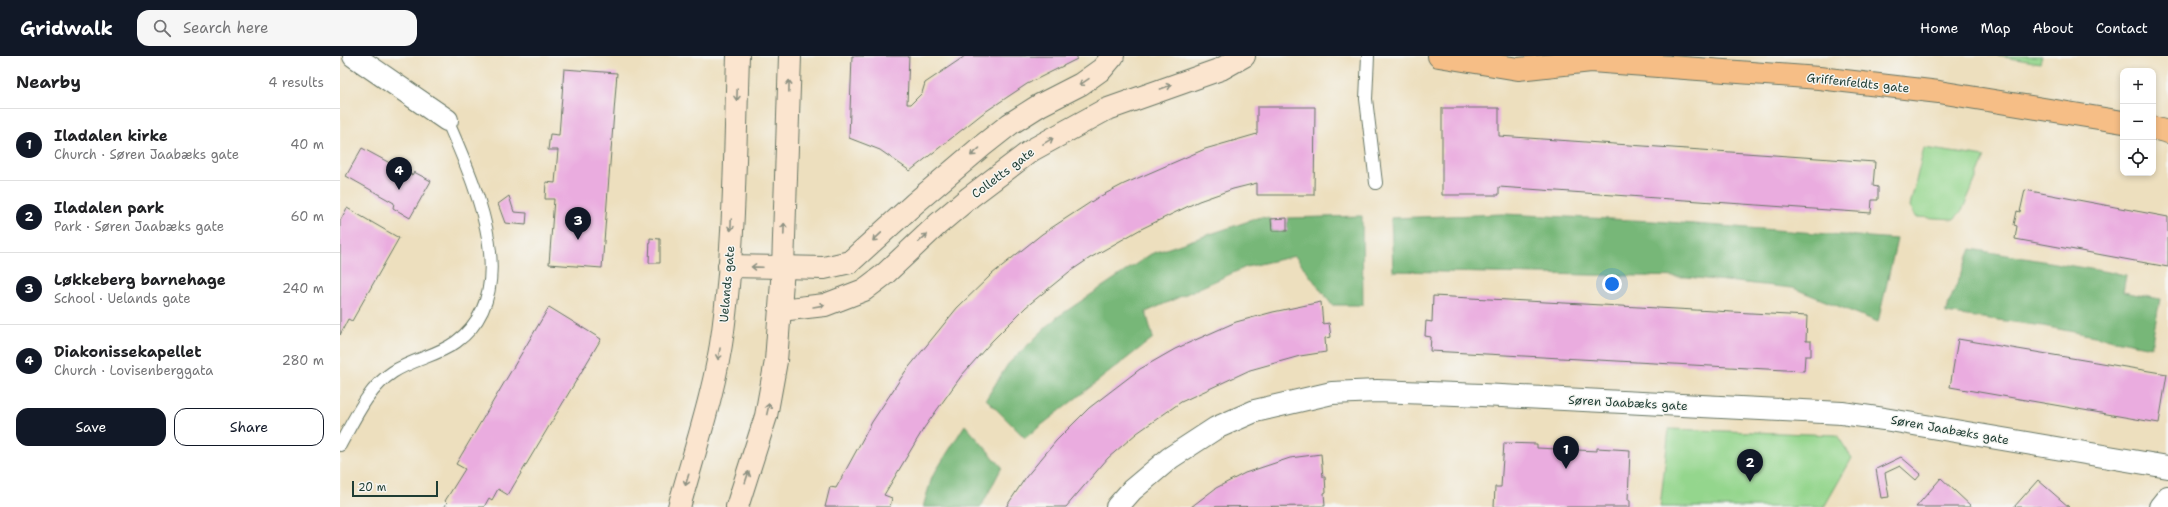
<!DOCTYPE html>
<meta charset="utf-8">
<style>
:root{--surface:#fff;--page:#f6f6f6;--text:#202124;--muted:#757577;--line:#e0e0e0;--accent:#111827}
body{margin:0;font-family:"Shantell Sans",sans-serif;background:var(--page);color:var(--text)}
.controls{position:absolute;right:12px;top:12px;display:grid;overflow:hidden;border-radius:8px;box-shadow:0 2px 6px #0003}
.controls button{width:36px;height:36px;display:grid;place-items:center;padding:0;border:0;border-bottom:1px solid var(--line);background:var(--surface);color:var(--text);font:20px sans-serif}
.scale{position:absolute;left:12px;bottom:10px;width:86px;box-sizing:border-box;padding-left:4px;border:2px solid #1f3d34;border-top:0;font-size:11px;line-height:14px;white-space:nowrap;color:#1f3d34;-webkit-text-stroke:3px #f6f6f2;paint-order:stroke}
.you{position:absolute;left:1272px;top:228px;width:14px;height:14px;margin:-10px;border:3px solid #fff;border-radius:50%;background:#1a73e8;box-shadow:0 0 0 6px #1a73e833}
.badge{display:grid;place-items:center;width:26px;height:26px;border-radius:50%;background:var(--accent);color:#fff;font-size:13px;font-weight:700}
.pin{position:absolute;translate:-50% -33px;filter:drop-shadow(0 1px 2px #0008)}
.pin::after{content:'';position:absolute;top:21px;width:14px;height:12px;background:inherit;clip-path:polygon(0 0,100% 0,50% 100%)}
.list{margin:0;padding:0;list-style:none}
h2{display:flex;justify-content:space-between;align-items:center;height:52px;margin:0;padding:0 16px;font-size:17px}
h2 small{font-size:13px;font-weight:400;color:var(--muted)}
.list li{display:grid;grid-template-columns:26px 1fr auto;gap:12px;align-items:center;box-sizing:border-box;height:72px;padding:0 16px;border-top:1px solid var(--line)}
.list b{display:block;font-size:15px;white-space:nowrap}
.list p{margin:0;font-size:13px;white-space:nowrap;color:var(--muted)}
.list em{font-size:13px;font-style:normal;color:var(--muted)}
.actions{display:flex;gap:8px;padding:12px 16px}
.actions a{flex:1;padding:9px 0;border:1px solid var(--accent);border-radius:12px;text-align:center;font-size:14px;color:var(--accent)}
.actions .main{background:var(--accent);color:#fff}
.icon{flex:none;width:22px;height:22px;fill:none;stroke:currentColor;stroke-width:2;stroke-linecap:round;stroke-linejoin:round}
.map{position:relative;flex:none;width:1828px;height:451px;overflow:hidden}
header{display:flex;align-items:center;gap:24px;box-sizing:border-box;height:56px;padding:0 20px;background:var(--accent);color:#fff}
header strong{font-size:19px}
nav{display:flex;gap:22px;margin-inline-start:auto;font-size:14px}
.search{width:280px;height:36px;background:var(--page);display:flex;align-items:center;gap:10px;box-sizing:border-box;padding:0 14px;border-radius:12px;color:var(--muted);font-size:15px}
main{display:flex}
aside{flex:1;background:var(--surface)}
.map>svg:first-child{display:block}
.green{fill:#94d68d;stroke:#5a8a60}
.forest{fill:#77b778;stroke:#4b7a56}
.building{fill:#eaacdf}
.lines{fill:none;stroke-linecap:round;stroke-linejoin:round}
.lane-casing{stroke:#677664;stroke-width:14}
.street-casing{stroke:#677664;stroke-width:24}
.secondary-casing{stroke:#677664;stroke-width:24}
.primary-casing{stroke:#677664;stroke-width:24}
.lane{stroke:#fff;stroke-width:12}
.street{stroke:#fff;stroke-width:22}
.secondary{stroke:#fbe5cf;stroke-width:22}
.primary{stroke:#f6be86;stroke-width:22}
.oneway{stroke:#8d9182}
.labels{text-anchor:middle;stroke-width:3;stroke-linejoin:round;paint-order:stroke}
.street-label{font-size:12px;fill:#1f3d34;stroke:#f6f6f2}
</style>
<header>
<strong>Gridwalk</strong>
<div class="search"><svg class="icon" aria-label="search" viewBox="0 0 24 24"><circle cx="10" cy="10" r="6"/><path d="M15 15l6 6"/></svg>Search here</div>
<nav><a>Home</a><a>Map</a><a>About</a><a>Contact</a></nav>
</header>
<main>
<aside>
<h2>Nearby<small>4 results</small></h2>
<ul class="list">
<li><span class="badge">1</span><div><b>Iladalen kirke</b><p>Church · Søren Jaabæks gate</p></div><em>40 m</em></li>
<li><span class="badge">2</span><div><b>Iladalen park</b><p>Park · Søren Jaabæks gate</p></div><em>60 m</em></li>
<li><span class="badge">3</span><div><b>Løkkeberg barnehage</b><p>School · Uelands gate</p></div><em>240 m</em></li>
<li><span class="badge">4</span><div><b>Diakonissekapellet</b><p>Church · Lovisenberggata</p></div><em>280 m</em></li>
</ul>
<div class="actions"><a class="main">Save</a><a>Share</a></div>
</aside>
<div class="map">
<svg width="1828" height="451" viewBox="0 0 1828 451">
<rect width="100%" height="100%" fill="#f6f6f2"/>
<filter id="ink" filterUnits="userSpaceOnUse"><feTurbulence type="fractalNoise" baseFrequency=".025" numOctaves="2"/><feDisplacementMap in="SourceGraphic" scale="8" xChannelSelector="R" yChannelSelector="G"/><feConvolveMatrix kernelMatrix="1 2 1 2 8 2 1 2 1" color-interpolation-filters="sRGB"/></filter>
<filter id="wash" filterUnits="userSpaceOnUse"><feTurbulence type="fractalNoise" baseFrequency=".012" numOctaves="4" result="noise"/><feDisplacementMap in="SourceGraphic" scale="16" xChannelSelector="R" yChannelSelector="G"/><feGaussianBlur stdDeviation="0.9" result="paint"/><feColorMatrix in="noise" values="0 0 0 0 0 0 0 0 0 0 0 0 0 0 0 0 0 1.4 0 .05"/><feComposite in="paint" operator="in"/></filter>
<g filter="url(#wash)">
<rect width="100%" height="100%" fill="#eddfbe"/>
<g class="green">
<path d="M1658 0H1702L1700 7Z"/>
<path d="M1584 92 1645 101 1622 155 1614 163 1576 161 1570 150Z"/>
<path d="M1329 373 1497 379 1512 402 1484 451H1320Z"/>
</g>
<g class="forest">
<path d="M1163 158 1313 165 1557 183 1538 266 1453 232 1347 221 1053 215 1051 162Z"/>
<path d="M1022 160 1023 249H992L955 200 906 211 806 256 813 282 685 382 646 343 668 308 716 262 811 198 921 161 931 163 932 175H947V162Z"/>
<path d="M1631 193 1786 219 1783 236 1820 243 1811 291 1703 270 1605 257Z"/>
<path d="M625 369 662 411 641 451H583L592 421Z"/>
</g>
<g id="blocks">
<g class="building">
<path d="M512 0H569L567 48H571L582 37 585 27 625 0H737V3L687 28 642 58 570 115 540 94 509 82Z"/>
<path d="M224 13 277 17 262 212 209 208 214 143H205L206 126 215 127 218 94H208L210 78 219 79Z"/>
<path d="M917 51H975L974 139H917V127L893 133 859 145 801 173 750 202 729 216 686 251 652 285 622 319 584 372 544 439 552 442 550 451H485L490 431 496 432 532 366 565 316 617 252 652 218 702 178 757 142 784 128 865 93 917 78Z"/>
<path d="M1102 52H1159V80L1535 106 1533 130 1538 131V144H1532L1531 157 1159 131V139H1102Z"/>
<path d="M22 92 72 119 74 116 91 125 70 162 53 152 54 147 6 120Z"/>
<path d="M1685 134 1828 161V211L1675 183 1677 170 1674 169 1677 155 1680 156Z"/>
<path d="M169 140 174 156 187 157 186 169 165 167 158 148Z"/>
<path d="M7 152 59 182 12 265 8 263 0 279V165Z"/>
<path d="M947 162V175H932L931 163Z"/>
<path d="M310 182 320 183V207H309Z"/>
<path d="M1093 240 1467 260 1466 285H1471V300H1465L1464 315 1090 295 1091 281 1085 280 1086 265 1092 266Z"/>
<path d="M981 246 983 268 989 267 991 281 985 282 986 296 960 300 910 314 841 346 797 377 768 402 726 451H666L686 421 716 385 749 352 800 313 835 293 896 266 933 256Z"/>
<path d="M209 251 261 283 168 439 158 433 152 444 149 442 144 451H104L107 447 105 445 125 413 116 408Z"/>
<path d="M1618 283 1827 318 1819 367 1610 331Z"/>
<path d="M1164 387 1197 388V392L1257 395V392L1290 394 1288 444H1290V451H1154L1155 431H1161Z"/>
<path d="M981 398 983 421H985L986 436 984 437 985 450 851 451 876 432 905 417 950 402Z"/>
<path d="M1561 401 1581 418 1576 424 1560 410 1545 417 1549 441 1541 442 1536 413Z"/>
<path d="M1601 422 1632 451H1576Z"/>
<path d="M1698 424 1729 451H1674Z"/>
</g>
</g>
</g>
<g filter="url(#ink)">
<use href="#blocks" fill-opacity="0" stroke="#677664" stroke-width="1"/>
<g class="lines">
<g class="lane-casing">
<g id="lane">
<path d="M1028 0 1026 43 1036 127"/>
<path d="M0 389C14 364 28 332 53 316 73 303 97 300 116 286 186 235 133 125 107 64"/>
</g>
</g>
<g class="street-casing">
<g id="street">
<path d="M14 0 107 64"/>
<path d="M777 451 792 434 830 402 876 372 915 355 992 337 1037 335 1142 339 1502 357 1544 363 1828 411"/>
<path d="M1820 451 1828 441"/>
</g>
</g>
<g class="secondary-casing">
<g id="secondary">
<path d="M389 210 484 212 510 206 575 147 642 90 670 68 700 49 741 28 762 13 773 0"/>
<path d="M440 254 485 249 524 234 545 218 598 168 630 141 692 94 765 54 881 13 904 0"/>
<path d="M339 451C355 393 375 335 383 275 395 184 395 91 398 0"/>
<path d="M397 451 426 360 436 305 443 212 450 0"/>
</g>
</g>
<g class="primary-casing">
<g id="primary">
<path d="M1099 0 1178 13 1251 5 1479 22 1599 36 1783 66"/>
<path d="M1813 72 1828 76"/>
</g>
</g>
<use href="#lane" class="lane"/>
<use href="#street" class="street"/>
<use href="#secondary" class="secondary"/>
<use href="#primary" class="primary"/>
</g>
<defs><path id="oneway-shaft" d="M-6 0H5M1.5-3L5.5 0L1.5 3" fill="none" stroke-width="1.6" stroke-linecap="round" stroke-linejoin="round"/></defs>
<g class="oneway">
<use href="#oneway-shaft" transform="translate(744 26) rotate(146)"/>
<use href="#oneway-shaft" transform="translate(449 30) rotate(-89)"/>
<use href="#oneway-shaft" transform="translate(826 31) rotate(-20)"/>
<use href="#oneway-shaft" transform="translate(397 39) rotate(92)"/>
<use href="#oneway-shaft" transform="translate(708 85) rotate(-31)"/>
<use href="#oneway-shaft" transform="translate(635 96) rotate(139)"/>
<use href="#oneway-shaft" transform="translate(391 169) rotate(93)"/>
<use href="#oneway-shaft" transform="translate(444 173) rotate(-88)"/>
<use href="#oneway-shaft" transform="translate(537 181) rotate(137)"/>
<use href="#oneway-shaft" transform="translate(583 182) rotate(-43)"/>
<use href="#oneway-shaft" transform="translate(417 211) rotate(-178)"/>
<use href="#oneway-shaft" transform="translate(479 250) rotate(-10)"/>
<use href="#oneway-shaft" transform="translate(379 298) rotate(100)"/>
<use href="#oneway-shaft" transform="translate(428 353) rotate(-77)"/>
<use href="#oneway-shaft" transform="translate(407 421) rotate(-72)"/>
<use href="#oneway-shaft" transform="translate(347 424) rotate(107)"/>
</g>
</g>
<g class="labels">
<g class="street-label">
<text transform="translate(1518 27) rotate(6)" y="4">Griffenfeldts gate</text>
<text transform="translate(663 117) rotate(-37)" y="4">Colletts gate</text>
<text transform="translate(387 228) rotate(-85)" y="4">Uelands gate</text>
<text transform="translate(1288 347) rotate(3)" y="4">Søren Jaabæks gate</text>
<text transform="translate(1610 374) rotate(10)" y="4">Søren Jaabæks gate</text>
</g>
</g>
</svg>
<div class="controls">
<button>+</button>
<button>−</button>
<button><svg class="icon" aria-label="locate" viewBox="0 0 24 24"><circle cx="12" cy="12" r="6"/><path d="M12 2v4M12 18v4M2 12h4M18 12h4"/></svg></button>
</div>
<div class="scale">20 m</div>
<div class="you"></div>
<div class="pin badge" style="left:1226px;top:413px">1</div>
<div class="pin badge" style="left:1410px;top:426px">2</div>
<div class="pin badge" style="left:238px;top:184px">3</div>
<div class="pin badge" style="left:59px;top:134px">4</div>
</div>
</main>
